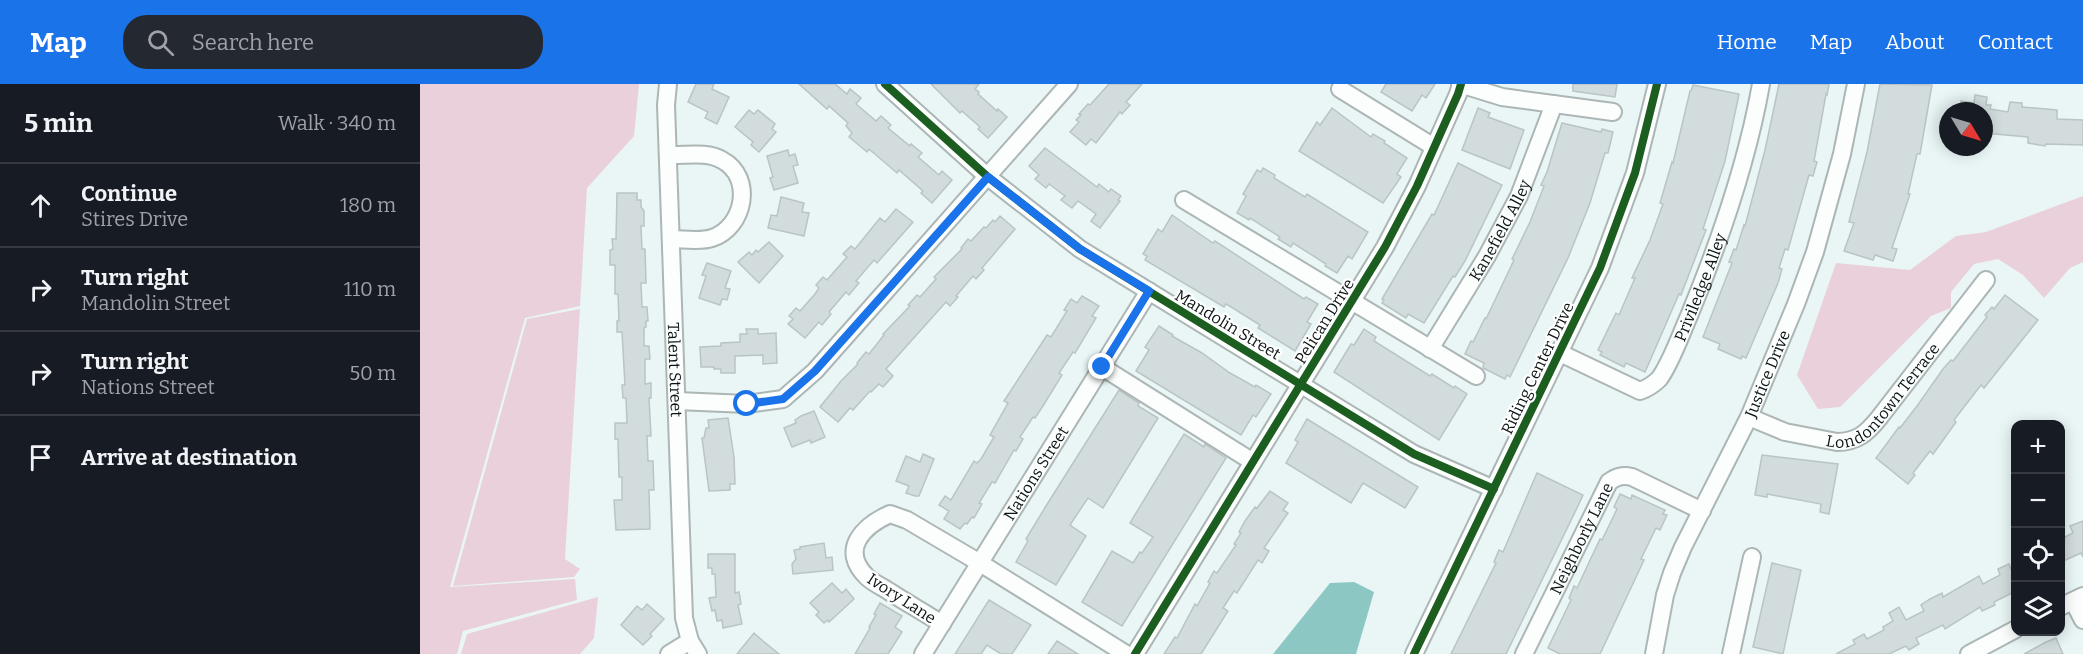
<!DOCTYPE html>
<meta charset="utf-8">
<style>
:root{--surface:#171b24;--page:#242831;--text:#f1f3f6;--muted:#9ea1a6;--line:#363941;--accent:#1a73e8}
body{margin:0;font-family:Bitter,serif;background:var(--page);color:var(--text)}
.controls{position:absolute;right:18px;bottom:18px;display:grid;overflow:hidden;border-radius:12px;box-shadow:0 3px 15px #0003}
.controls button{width:54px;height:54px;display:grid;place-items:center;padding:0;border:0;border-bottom:2px solid var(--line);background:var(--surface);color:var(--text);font:30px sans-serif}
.compass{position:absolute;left:1519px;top:18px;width:54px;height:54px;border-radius:50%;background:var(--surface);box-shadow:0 3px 15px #0003;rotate:128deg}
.stop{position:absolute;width:18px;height:18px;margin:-14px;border:4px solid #1a73e8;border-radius:50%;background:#fff}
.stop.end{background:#1a73e8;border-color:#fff;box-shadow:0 2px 6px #0008}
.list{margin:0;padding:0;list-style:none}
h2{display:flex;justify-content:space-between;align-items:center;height:78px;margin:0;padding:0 24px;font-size:26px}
h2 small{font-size:20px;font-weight:400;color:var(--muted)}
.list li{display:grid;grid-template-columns:39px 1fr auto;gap:18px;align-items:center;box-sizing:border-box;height:84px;padding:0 24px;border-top:2px solid var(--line)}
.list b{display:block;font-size:22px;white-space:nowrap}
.list p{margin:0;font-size:20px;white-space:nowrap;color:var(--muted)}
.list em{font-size:20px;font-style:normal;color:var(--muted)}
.icon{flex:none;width:33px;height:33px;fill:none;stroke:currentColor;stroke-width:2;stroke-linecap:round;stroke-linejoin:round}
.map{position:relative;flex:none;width:1663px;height:570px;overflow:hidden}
header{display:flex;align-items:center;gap:36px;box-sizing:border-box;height:84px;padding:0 30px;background:var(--accent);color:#fff}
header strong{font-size:28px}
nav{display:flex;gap:33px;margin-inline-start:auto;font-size:21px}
.search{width:420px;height:54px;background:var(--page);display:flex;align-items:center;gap:15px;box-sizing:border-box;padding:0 21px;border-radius:24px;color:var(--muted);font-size:22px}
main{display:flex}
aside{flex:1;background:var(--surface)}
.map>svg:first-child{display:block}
.green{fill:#ead0db}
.water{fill:#8dc7c4}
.building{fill:#d2dcdc;stroke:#bac4c4;stroke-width:1.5}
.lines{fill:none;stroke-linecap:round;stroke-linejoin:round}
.minor-casing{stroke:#acb6b5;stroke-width:20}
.minor{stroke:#fcfefe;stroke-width:16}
.cycleway-casing{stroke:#fff;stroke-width:11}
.cycleway{stroke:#1b5e20;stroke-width:8}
.route{stroke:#1a73e8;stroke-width:8}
.labels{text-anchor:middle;stroke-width:4.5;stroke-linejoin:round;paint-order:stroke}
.street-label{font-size:16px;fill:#0b1313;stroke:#fff}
</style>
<header>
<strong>Map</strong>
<div class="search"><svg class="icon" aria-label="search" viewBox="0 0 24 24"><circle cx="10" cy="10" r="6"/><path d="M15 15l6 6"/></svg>Search here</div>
<nav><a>Home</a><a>Map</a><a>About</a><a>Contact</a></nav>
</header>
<main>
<aside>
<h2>5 min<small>Walk · 340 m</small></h2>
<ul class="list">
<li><svg class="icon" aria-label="ahead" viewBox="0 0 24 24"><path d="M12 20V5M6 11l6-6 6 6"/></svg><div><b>Continue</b><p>Stires Drive</p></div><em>180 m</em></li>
<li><svg class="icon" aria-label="right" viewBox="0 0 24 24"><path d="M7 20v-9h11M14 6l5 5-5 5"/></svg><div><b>Turn right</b><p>Mandolin Street</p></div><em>110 m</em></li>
<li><svg class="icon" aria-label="right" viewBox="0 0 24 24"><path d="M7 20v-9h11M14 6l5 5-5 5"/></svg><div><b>Turn right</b><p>Nations Street</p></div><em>50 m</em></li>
<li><svg class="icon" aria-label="arrive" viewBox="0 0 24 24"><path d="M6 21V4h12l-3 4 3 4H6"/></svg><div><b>Arrive at destination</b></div></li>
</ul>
</aside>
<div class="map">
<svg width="1663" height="570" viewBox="0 0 1663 570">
<rect width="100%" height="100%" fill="#e9f6f5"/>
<g class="green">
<path d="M0 0H219L214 52 167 104 160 222 105 234 30 503 155 495 157 516 43 547 37 570H0Z"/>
<path d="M1663 112V178L1650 184 1624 214 1603 191 1578 175 1554 180 1531 208V224L1511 232 1420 323 1398 325 1377 291 1416 179 1490 186 1536 152 1566 148Z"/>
<path d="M160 225 145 475 160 485 154 493 33 502 107 235Z"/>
<path d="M178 513 174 554 160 570H41L47 550Z"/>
</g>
<path class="water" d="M934 498 954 508 936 570H853L910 499Z"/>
<g class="building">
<path d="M276 0H294L292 5 309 13 297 40 285 34 288 28 268 18Z"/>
<path d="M379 0H415L427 10 430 5 441 14 436 20 456 37 461 32 471 41 468 44 490 62 491 60 502 69 498 73 519 91 522 87 532 96 512 119 501 109 503 107 479 86 477 89 449 65 447 68 429 53 432 49 426 42 428 39 409 22 407 25Z"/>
<path d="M511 0H559L555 5 559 8 558 10 577 27 578 25 587 33 568 54 558 45 560 43 542 27 540 29Z"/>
<path d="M689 0H722L706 18 710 21 702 30 700 28 676 59 671 55 666 61 650 48 659 38 656 36 661 31 659 30 668 20 670 21Z"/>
<path d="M966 0H1015L1006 14 1002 11 992 27 961 8Z"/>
<path d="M1153 0H1197L1195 13 1153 7Z"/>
<path d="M1359 0H1409L1407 11 1406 10 1394 77 1397 78 1393 92 1389 91 1368 166 1365 165 1359 184 1362 185 1358 199 1326 274 1322 272 1321 275 1298 265 1300 260 1283 253 1312 179 1309 178 1314 165 1316 166 1324 141 1325 142 1345 66Z"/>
<path d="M1460 0 1512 1 1500 70H1497L1488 110H1490L1472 164 1477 165 1473 177 1455 171 1453 176 1424 167 1434 139 1429 138 1447 68Z"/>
<path d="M1273 1 1319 10 1305 77 1283 145 1286 146 1261 211 1259 210 1225 288 1206 279 1204 283 1180 271 1182 268 1178 266 1196 229 1199 231 1215 194H1212L1230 156 1243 120 1240 119 1252 78 1253 79 1270 7H1271Z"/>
<path d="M1555 11 1567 13 1566 21H1571L1570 25 1588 28 1590 18 1602 19V23L1637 26V35L1663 36V61L1626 60 1625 62 1608 59V53L1564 49V27H1539L1541 17 1554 19Z"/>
<path d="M912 24 951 53 953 50 965 57 964 59 987 74 977 90 981 93 963 119 879 67 897 38 900 41Z"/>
<path d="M1058 24 1070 29 1068 33 1104 46 1090 85 1042 66Z"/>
<path d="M329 26 334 30 338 26 355 40 352 45 356 48 339 68 331 61 333 58 315 43Z"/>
<path d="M1142 39 1181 48 1182 45 1193 48 1188 69H1185L1170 119 1148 174 1090 293 1087 291 1085 295 1063 284 1064 279 1045 270 1051 257 1053 258 1065 234 1066 235 1094 176 1092 175 1110 138 1124 102 1121 101 1127 88Z"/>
<path d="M625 64 677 103 679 100 689 108 691 105 701 112 698 116 700 117 680 144 671 137 676 130 658 117 652 124 641 116 645 112 629 100 626 104 615 95 619 91 609 82Z"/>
<path d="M368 66 369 72 375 70 378 81 373 82 378 99 354 106 350 94 353 93 347 72Z"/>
<path d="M1038 79 1082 101 1045 177 1035 193 1033 192 1004 239 988 230 986 234 962 219 964 216 962 215 1012 130 1014 131Z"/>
<path d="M843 84 855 91 854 94 885 113 887 110 948 148 932 175 928 172 917 189 905 182 906 180 873 159 871 163 858 155 860 153 830 134 829 136 817 129 826 112 823 110 837 86 841 88Z"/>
<path d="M197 109H217V116H221V123L224 127V142H221L222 165H225L226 199H221L222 223H227L228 237H226V243L224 244V262H229L230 275H225V300L231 299V314H229L231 352H227L228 377H233L234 406H229L230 445 196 446 194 416H202V393H199L198 355H195V339H207L206 314H203L202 301H205L202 248H197V237H199L198 210H195V181H190V166L193 165 192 155H196Z"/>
<path d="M361 113 384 119 382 128 389 129 384 152 348 144 351 131 357 132Z"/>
<path d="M476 125 493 138 457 179 454 176 436 197 439 199 429 211 426 208 409 228 411 230 402 241 399 238 385 254 368 240 373 235 369 232 376 224 380 227 395 210 399 204 396 201 403 193 407 196 427 173 423 170 431 162 435 165 460 134 465 138Z"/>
<path d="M752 131 793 159 795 157 884 215 886 213 898 220 887 238 891 240 875 267 838 244 840 241 808 221 806 220 804 223 725 176 727 172 723 170 738 145 742 148Z"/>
<path d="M580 132 595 145 562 184 564 186 556 195 553 192 536 212 538 213 530 222 526 218 466 285 473 292 463 303 459 300 451 308 450 307 433 326 430 324 418 338 400 323 421 297 438 280 437 279 446 268 449 270 464 251 463 250 490 222 488 221 497 211 500 213 516 195 514 193 542 165 541 164 548 155 551 157 564 143 566 144 573 136 575 138Z"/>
<path d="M349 158 363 172 339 199 318 178 329 168 332 171 336 166 338 168Z"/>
<path d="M287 179 311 187 305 204 310 205 307 216 302 215 300 221 279 214 286 192 282 191Z"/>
<path d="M1585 211 1618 236 1564 304 1561 301 1534 336 1536 338 1521 359 1513 370 1510 367 1493 389 1495 391 1488 400 1456 374 1479 343 1480 344 1497 322 1523 285 1531 276 1533 277 1567 233 1565 231 1572 223 1574 225Z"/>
<path d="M662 212 679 222 672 232 676 234 655 269 653 268 639 289 642 291 623 322 615 334 613 333 600 353 603 355 596 367 594 366 575 399 572 398 559 419 562 420 554 434 552 433 547 440 545 439 540 445 524 435 529 427 519 421 525 412 531 416 554 377 557 379 561 375 574 353 570 351 588 319 584 317 627 251 631 253 647 227 644 226 651 215 657 219Z"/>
<path d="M739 242 753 251 752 252 782 269 810 289 835 303 836 301 851 310 836 333 833 331 821 351 716 287 729 266 725 263Z"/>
<path d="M326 245H338V250L356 249 357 279 343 280V271L315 272V289H301V285H294V283H281L280 263 301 262V259L320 258V250H327Z"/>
<path d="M944 245 956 253 954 257 1010 292 1012 290 1034 304 1035 302 1047 310 1019 356 914 288 931 260 934 261Z"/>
<path d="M699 306 719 319 718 322 738 334 683 424 668 414 650 441 666 452 636 501 596 478 608 457 606 455 626 422Z"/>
<path d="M394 327 405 353 391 359 390 356 372 363 364 344 376 339 375 336 381 332Z"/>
<path d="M308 334 314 373 315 400H310V406L289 407 282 354H284L286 344H289L288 336Z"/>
<path d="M887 335 998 403 985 424 943 399 931 419 866 379 878 358 875 356Z"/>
<path d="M764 350 784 363 785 360 806 374 702 542 662 518 692 467 713 479 720 468 722 469 733 453 710 439Z"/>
<path d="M503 370 514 375 499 412H495L486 409 489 402 476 397 486 372 500 378Z"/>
<path d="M1342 371 1418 380 1409 430 1400 428 1401 420 1347 410V413L1335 411Z"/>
<path d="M1117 389 1163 411 1157 424 1086 570H1031L1076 479 1074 478 1079 466 1083 468Z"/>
<path d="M850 407 868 419 863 426 868 429 844 464 849 467 842 479 838 476 817 509 814 507 803 524 808 527 781 570H744L755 553 757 554 775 520 777 522 790 499 788 498 794 487 797 489 816 461 814 460 821 449 819 448 825 437 835 423 837 424Z"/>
<path d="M1200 410 1211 415 1212 411 1245 426 1243 430 1247 431 1240 446 1236 444 1221 475 1224 476 1180 570H1140L1128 564 1151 516 1149 514 1154 502 1157 504 1180 455 1182 456 1197 425 1194 423Z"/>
<path d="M1663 437V473L1661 469 1641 478V455L1653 449 1650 442Z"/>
<path d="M404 459 406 474 412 473 413 486 373 490 372 480 376 475 374 466 380 465V463Z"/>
<path d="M288 470H315V509L319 508 321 520 318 521 322 540 303 544 302 536 297 537 295 526 292 527 289 514 296 513 295 490H292V484H288Z"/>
<path d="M1352 479 1381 486 1363 570 1333 563Z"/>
<path d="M1589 480 1591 485 1596 483V507L1574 518 1575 521 1562 527 1560 523 1525 545 1523 541 1496 554 1499 560 1489 566 1486 562 1469 570H1416L1435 560 1433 556 1444 550 1447 555 1464 546 1463 543 1473 537 1469 529 1479 523 1486 536 1504 527 1501 521 1510 515 1522 509 1523 513 1559 492 1563 500 1580 491 1578 485Z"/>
<path d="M412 499 422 509 426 505 434 515 409 538 408 536 404 539 396 531 399 528 390 519Z"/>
<path d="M569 516 611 541 592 570H581L567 561 561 570H535Z"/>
<path d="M460 519 482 532 475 543 482 548 468 570H435L450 544 449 543 456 531 454 530Z"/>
<path d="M227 520 244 535 230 550 232 552 223 561 201 541 217 522 222 526Z"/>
<path d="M334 549 343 557 359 570H317Z"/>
<path d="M1636 554 1643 570H1604L1626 558Z"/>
<path d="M637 557 658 570H628Z"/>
</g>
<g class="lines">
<g class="minor-casing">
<g id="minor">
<path id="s1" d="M248 0 246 21 264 534 270 557 278 570"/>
<path d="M465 0 568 93 660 165 994 370 1074 405"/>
<path d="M1040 0 1082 13 1193 28"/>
<path d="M920 5 1014 63"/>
<path d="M248 71C265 72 286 67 302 76 334 93 325 143 292 154 281 158 263 155 251 155"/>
<path d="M764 116 1056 292"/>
<path id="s2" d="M1010 265 1067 172 1099 112 1134 20"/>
<path id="s3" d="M1140 269 1220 307C1228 304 1233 301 1239 295 1250 281 1261 250 1269 232 1300 157 1327 80 1341 0"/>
<path d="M682 283 833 378"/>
<path d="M257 317 327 320 363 315 395 287 649 0"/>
<path id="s4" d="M1329 333 1365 348 1417 358C1437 358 1447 349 1459 334L1566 196"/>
<path d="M1653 517 1663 536"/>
<path d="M1640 523 1663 512"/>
<path d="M522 540C505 529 487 519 470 508 463 503 453 499 447 493 419 466 443 442 470 430L487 436 560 479 706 570"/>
<path d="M249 570 270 557"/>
<path id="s5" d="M503 570 729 207"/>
<path d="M715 570 965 163 997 102 1038 10 1041 0"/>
<path d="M994 570 1180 184 1215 89 1237 0"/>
<path id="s6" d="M1104 570 1189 398C1197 392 1203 391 1212 393L1282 427"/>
<path id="s7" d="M1234 570 1245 511 1252 489 1263 463 1329 333 1376 220 1395 168 1422 70 1436 0"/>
<path d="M1311 570 1332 473"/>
<path d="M1549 570 1596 545"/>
</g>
</g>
<use href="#minor" class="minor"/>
<g class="cycleway-casing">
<g id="cycleway">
<path d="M465 0 568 93 660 165 994 370 1074 405"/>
<path d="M715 570 965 163 997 102 1038 10 1041 0"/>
<path d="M994 570 1180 184 1215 89 1237 0"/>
</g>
</g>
<use href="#cycleway" class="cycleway"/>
</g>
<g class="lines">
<path class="route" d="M327 320 363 315 395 287 568 93 660 165 729 207 682 283"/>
</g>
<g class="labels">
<g class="street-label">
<text dy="6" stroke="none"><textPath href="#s2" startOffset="138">Kanefield Alley</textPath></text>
<text dy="6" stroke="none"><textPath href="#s3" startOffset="212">Priviledge Alley</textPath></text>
<text transform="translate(904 237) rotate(-58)" y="6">Pelican Drive</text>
<text transform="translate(808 240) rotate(31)" y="6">Mandolin Street</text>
<text transform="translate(1117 284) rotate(-64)" y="6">Riding Center Drive</text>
<text dy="6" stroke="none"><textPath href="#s1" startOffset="286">Talent Street</textPath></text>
<text dy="6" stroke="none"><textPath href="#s7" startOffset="304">Justice Drive</textPath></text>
<text dy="6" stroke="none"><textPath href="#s4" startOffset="158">Londontown Terrace</textPath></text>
<text dy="6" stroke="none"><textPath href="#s5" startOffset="213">Nations Street</textPath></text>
<text dy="6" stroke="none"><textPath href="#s6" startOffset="129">Neighborly Lane</textPath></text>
<text transform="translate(482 514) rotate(33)" y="6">Ivory Lane</text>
</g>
</g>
</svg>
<div class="controls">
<button>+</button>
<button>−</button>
<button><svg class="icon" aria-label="locate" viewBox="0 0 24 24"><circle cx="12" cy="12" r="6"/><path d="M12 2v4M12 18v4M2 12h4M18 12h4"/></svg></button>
<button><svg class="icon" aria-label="layers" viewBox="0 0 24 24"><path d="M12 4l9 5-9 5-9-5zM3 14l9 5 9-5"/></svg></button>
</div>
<svg class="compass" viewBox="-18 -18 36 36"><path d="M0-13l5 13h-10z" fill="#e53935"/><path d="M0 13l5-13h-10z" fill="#9ea1a6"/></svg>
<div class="stop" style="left:327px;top:320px"></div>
<div class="stop end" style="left:682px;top:283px"></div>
</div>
</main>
